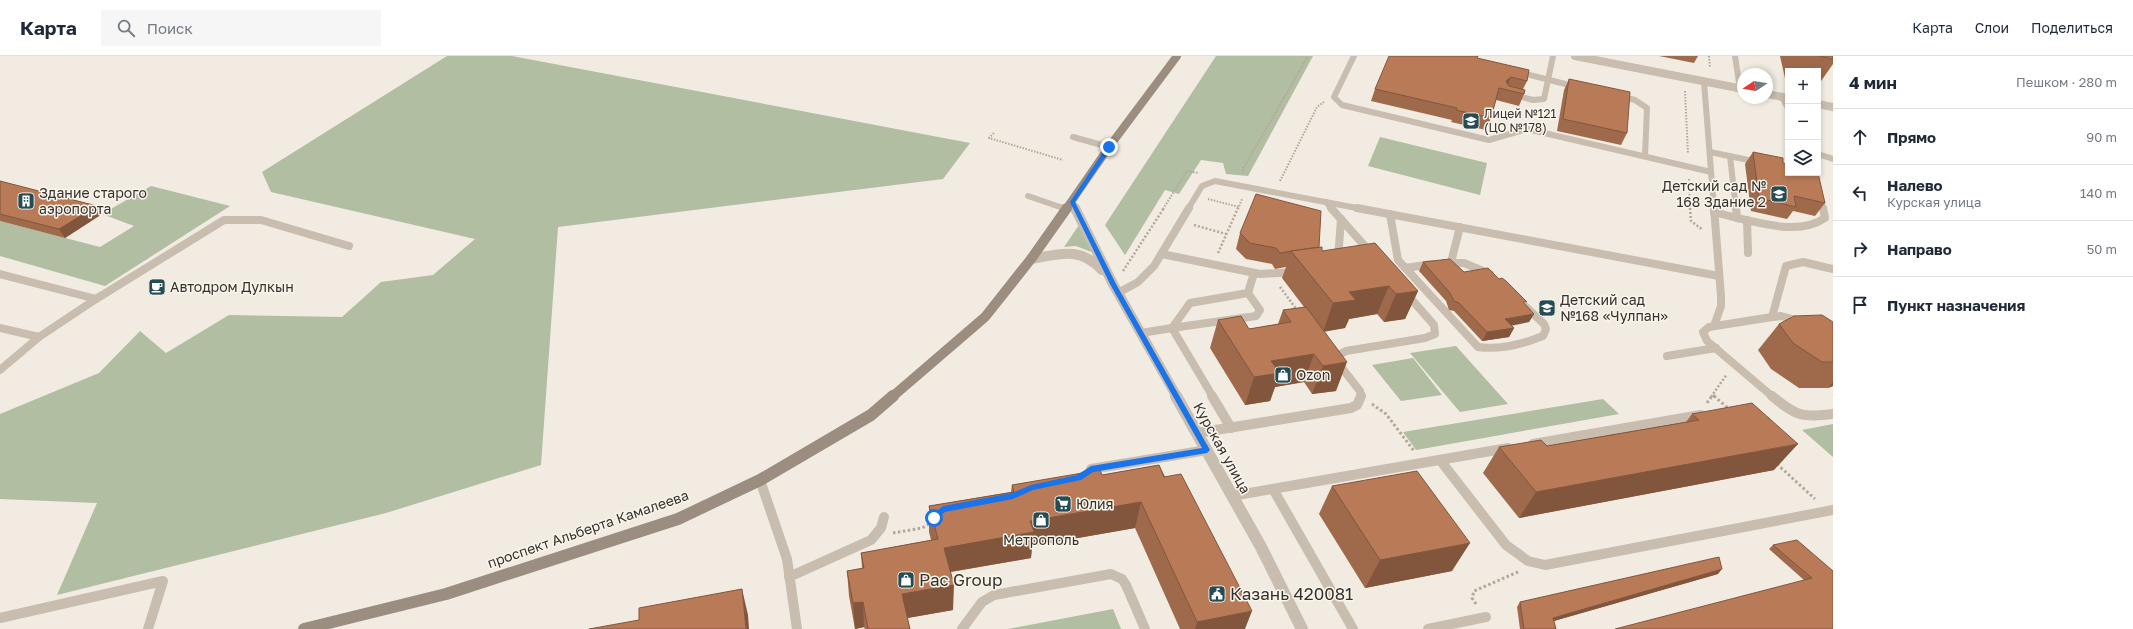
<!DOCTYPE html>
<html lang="ru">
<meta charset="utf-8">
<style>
:root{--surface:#fff;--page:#f6f6f7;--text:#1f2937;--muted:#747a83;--line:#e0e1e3}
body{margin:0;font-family:"Golos Text",sans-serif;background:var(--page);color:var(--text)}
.controls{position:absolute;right:12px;top:12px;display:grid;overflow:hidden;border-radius:0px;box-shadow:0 2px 6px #0003}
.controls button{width:36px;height:36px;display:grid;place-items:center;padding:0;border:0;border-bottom:1px solid var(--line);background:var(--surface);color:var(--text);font:20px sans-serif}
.compass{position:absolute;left:1737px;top:12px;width:36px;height:36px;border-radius:50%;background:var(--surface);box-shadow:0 2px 6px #0003;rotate:258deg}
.stop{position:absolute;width:12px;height:12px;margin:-9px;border:3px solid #1a73e8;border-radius:50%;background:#fff}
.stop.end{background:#1a73e8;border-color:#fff;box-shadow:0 1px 4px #0008}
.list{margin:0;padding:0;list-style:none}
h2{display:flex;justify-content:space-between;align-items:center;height:52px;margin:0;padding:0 16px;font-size:17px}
h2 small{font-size:13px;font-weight:400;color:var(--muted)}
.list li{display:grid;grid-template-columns:26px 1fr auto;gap:12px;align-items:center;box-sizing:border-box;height:56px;padding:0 16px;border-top:1px solid var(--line)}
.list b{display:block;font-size:15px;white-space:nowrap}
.list p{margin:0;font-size:13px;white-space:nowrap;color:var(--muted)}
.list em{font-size:13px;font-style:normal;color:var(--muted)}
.icon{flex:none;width:22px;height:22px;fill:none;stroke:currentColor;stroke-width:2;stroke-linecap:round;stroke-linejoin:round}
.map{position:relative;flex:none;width:1833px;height:573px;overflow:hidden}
header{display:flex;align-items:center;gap:24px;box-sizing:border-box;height:56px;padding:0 20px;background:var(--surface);border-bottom:1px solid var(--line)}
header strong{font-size:19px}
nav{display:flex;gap:22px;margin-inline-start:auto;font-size:14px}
.search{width:280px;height:36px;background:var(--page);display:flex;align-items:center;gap:10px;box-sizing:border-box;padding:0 14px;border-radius:0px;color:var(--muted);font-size:15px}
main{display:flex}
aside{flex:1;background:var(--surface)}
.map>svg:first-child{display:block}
.green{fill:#b1bea2}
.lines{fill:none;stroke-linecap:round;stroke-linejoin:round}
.path-far2{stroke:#b3a798;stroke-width:2;stroke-dasharray:1.5 1.5;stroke-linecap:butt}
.path-far1{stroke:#b3a798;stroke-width:2.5;stroke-dasharray:2 2;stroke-linecap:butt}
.path{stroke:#b3a798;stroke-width:3;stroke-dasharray:2.5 2.5;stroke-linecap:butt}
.lane-far2{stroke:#c8bdae;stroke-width:6}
.lane-far1{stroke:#c8bdae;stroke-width:8}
.lane{stroke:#c8bdae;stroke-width:10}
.street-far2{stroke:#c8bdae;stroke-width:8}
.street-far1{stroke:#c8bdae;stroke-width:10}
.street{stroke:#c8bdae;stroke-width:12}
.secondary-far2{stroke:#9b8d7f;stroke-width:8}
.secondary-far1{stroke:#9b8d7f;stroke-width:10}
.secondary{stroke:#9b8d7f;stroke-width:12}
.wall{fill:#9f6a4b}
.shaded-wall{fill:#82563d}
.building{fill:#b97b57;stroke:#82563d}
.route{fill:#1a73e8}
.labels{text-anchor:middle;stroke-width:3;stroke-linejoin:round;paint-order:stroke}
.far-poi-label{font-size:12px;fill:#37312b;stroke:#f9f5ed;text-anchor:start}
.poi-label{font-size:14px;fill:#37312b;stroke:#f9f5ed;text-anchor:start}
.street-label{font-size:14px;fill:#37312b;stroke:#f9f5ed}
.near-poi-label{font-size:17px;fill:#37312b;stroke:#f9f5ed;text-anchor:start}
</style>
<header>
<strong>Карта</strong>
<div class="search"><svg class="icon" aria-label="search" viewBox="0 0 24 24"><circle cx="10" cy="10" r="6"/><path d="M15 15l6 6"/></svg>Поиск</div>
<nav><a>Карта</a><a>Слои</a><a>Поделиться</a></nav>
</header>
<main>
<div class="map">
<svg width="1833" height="573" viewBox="0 0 1833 573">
<rect width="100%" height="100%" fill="#f1ebe1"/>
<g class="green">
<path d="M447 0H512L970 87 943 123 558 171 541 409 386 457 57 539 97 447 0 443V358L99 317 140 275 166 297 229 259 342 261 381 226 433 219 475 183 271 136 262 116Z"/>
<path d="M1216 0H1313L1248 120 1226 118 1223 107 1201 104 1179 138 1165 134 1125 199 1105 169Z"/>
<path d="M1380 81 1487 107 1480 139 1368 110Z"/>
<path d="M151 130 230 150 105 230 0 200V165L100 191 134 170 102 158Z"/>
<path d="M1079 169 1094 197 1076 190 1064 191Z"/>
<path d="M1456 290 1508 348 1460 356 1410 297Z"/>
<path d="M1413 302 1442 339 1401 345 1372 309Z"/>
<path d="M1603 343 1619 358 1416 394 1403 376Z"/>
<path d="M1833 368V401L1802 374Z"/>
<path d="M1113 553 1121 573H1008Z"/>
</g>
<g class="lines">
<g class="path-far2">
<path d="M1709 0 1710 12"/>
<path d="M1685 35 1688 98"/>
<path d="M994 77 989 82 1063 104"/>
<path d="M1243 118V113L1308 0"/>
<path d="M1689 123 1690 153"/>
<path d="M1280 125 1317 51 1324 46"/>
<path d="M1208 143 1239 151"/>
<path d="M1163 153 1187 115 1199 117"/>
<path d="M1238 153 1242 143"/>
</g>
<g class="path-far1">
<path d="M1690 152 1691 165 1703 174"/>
<path d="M1194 169 1226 178"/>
<path d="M1218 197 1238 152"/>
<path d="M1123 215 1164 152"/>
<path d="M1280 231 1297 254"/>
<path d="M1713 339 1715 341"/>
<path d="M1711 341 1727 318"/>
</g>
<g class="path">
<path d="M1714 340 1729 353"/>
<path d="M1707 347 1712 340"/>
<path d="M1372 348 1386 358 1414 395"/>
<path d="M1777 408 1815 443"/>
<path d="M893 477 922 472 931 467"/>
<path d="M1476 548 1472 542 1474 535 1518 516"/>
</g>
<g class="lane-far2">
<path d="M1354 0 1334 41 1342 49 1489 84 1527 73 1711 116"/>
<path d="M1735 0 1740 33"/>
<path d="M1518 16 1577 31"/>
<path d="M1704 26 1714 153"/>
<path d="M1514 39 1533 44 1544 43 1553 0"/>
<path d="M1619 40 1635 44 1647 52 1645 100"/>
<path d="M1782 41 1788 52"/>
<path d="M1073 81 1109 91"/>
<path d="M1710 96 1758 106"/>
<path d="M1818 98 1833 103"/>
<path d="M1730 100 1736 153"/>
<path d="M1028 140 1066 153"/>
<path d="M1820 141 1823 153"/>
<path d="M1326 146 1332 153"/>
<path d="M1188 153 1202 130 1215 125 1362 153"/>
</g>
<g class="lane-far1">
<path d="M1063 152 1067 153"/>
<path d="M1331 152 1371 197"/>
<path d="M1357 152 1719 220"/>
<path d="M1714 152 1721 240V250L1714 270"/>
<path d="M1736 152 1737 162C1764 168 1800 179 1825 162L1823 152"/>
<path d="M1714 156 1737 162"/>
<path d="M1390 158 1398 204 1478 291C1499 294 1523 288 1543 280L1546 273 1544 268 1526 251"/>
<path d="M1747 164 1748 197"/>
<path d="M1162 198 1260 218 1295 216"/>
<path d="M1338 203 1341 163"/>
<path d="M1451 206 1460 171"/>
<path d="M1444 207H1464L1490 218"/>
<path d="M1405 212 1432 208"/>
<path d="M0 218 96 243 224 164H261L349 190"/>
<path d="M1118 237 1138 226 1154 210 1189 152"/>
<path d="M1248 237 1254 217"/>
<path d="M1248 237 1260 254 1256 260 1172 272 1190 247Z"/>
<path d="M1772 261 1786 210 1803 206 1833 213"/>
<path d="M0 272 39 281 96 243"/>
<path d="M1172 272 1213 341"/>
<path d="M1141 277 1172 272"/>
<path d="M1667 300 1716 292"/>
<path d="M0 314 39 281"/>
<path d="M1361 341 1360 335 1338 307 1339 299 1346 295 1425 282 1435 278 1434 269 1406 237"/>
<path d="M1773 341 1707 285 1703 276 1709 271 1772 261 1781 260 1800 265"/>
</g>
<g class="lane">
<path d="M1212 340 1231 372"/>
<path d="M1772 340C1796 360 1802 362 1833 358"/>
<path d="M1197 377 1351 352 1357 349 1361 340"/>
<path d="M1533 388 1701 359"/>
<path d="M1440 404 1506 489 1528 505 1545 509 1833 454"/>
<path d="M1091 413 1207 394"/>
<path d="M760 424 787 503 797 573"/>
<path d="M1273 433 1353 573"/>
<path d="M1232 440 1508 392"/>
<path d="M789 521 871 484 881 472 884 461"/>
<path d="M0 562 163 525 148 573"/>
<path d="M962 573 982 546 994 539 1111 518 1122 523 1126 529 1145 573"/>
<path d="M1428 573 1486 561"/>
</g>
<g class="street-far2">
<path d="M1575 0 1743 33"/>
<path d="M1767 38 1788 42"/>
<path d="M1818 48 1833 51"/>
<path d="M1072 146 1075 153"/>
</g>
<g class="street-far1">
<path d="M1075 152 1113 228 1177 341"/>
<path d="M1031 203C1060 198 1080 190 1102 214"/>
</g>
<path class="street" d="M1176 340 1261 491 1302 573"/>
<path class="secondary-far2" d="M1066 153 1109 91 1177 0"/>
<path class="secondary-far1" d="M892 341 985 261 1031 203 1067 152"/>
<path class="secondary" d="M304 573 446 538 678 463 760 424 871 359 893 340"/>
</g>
<g class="wall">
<path d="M1659 0H1698L1694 7Z"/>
<path d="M1780 0H1819L1833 3V8L1819 28H1818V15H1788V22H1785Z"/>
<path d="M1477 2 1527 25 1523 33 1524 38 1519 50 1496 44 1491 62 1486 74 1451 66 1452 64 1371 45 1375 33Z"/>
<path d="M1569 23 1627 77 1621 89 1557 75 1564 34Z"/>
<path d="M1753 96 1783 107 1825 147 1815 160 1793 155 1787 163 1751 155 1745 108Z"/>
<path d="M0 125 102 158 65 182 0 165Z"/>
<path d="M1240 177 1319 191 1322 195 1418 235 1405 263 1384 266 1377 258 1349 263 1345 272 1324 275 1336 335 1312 338 1304 326 1275 331 1270 345 1245 349 1210 292 1218 264 1249 273 1278 268 1283 254 1304 251 1282 222 1286 211 1275 213 1272 208 1246 203 1236 193Z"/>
<path d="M1423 206 1464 216 1525 248 1534 258 1529 266 1511 270 1514 272 1509 281 1482 285 1454 255 1449 254 1446 245 1419 215Z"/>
<path d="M1833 266V330L1828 332H1799L1771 313 1758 294 1779 268Z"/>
<path d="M1692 358 1774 414 1519 462 1483 417 1499 391 1547 390 1686 366Z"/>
<path d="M1159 409 1245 573H1180L1135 472 1032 490 1031 502 951 516 953 554 907 562 910 573H865L864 571 855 573 849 540 847 515 862 512 861 497 931 484 929 476V450L1011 436 1012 429 1102 419Z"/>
<path d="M1332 430 1452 515 1365 532 1319 458Z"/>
<path d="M1773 489 1833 515V573L1804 524 1769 493Z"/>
<path d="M1718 518 1554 565 1556 573H1520L1517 551 1520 546Z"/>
</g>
<g class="shaded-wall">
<path d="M1511 21 1506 33V25Z"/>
<path d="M97 150 102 158 65 182 59 173Z"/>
<path d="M1389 230 1377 258 1349 263 1345 272 1323 276 1333 247 1349 236Z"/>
<path d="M1418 235 1405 263 1384 266 1396 238Z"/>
<path d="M1534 258 1529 266 1500 271 1505 263Z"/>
<path d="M1514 272 1509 281 1482 285 1487 276Z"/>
<path d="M1314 298 1304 326 1275 331 1270 345 1245 349 1254 321 1271 305Z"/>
<path d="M1347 306 1336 335 1312 338 1323 310Z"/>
<path d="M1833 326V330L1828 332Z"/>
<path d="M1798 388 1774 414 1519 462 1536 436Z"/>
<path d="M1141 446 1135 472 1032 490 1031 502 943 517 944 492 1030 465Z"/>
<path d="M1470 487 1452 515 1365 532 1380 504Z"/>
<path d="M1722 513 1718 518 1550 566 1553 562Z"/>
<path d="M954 529 953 554 902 563V538Z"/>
<path d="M742 533 748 559 749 573H746Z"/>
<path d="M863 546 864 571 855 573 853 547Z"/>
<path d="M1252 555 1245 573H1195L1197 566Z"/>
</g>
<g class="building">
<path d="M1389 0H1478L1477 2 1529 14 1527 25 1511 21 1506 25 1509 30 1525 34 1524 38 1499 32 1491 62 1456 54 1457 52 1375 33Z"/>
<path d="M1819 0H1833V3Z"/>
<path d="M1569 23 1630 36 1627 77 1563 63Z"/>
<path d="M1753 96 1783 102V107L1788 109V117H1818L1825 147 1794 140 1796 151 1759 142Z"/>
<path d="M0 125 97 150 59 173 0 158Z"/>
<path d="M1256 138 1321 155 1319 191 1291 195H1292L1280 197 1276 192 1250 187 1240 177Z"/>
<path d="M1375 187 1418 235 1396 238 1389 230 1349 236 1356 244 1333 247 1291 195 1322 191V195Z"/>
<path d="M1450 203 1464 216 1488 212 1499 223 1502 222 1506 225 1527 246H1523L1534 258 1505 263 1514 272 1487 276 1459 247 1454 245 1450 237 1423 206Z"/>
<path d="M1306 251 1347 306 1323 310 1314 298 1271 305 1280 317 1254 321 1218 264 1241 260 1249 273 1291 266 1283 254Z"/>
<path d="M1822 259 1833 266V306H1822L1793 287 1779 268 1794 260Z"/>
<path d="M1752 347 1798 388 1536 436 1499 391 1541 384 1547 390 1699 364 1692 358Z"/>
<path d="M1159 409 1164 421 1181 418 1252 555 1197 566 1141 446 1030 465 1034 476 944 492 954 529 902 538 910 573H868L863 546 853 547 847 515 864 512 861 497 938 483 929 450 1014 436 1012 429 1100 414 1102 419Z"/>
<path d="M1417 415 1470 487 1380 504 1332 430Z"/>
<path d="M1797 484 1833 515V573H1615L1812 522 1773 489Z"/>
<path d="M1719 501 1722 513 1553 562 1556 573H1524L1520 546Z"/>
<path d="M742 533 746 573H589L639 564V552Z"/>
</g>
<path class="route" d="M1107 90 1112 91 1075 146 1116 228 1210 394 1207 397 1093 416 1081 424 1033 434 1013 443 945 456 936 464H931V460L943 450 1012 437 1031 429 1077 419 1091 410 1202 392 1110 228 1070 146Z"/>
<defs>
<g id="school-square" transform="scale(0.9)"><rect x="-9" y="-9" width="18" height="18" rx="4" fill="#254b54" stroke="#f9f5ed"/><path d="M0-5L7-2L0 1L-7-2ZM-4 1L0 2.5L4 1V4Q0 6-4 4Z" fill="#fff"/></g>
<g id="building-square" transform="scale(0.9)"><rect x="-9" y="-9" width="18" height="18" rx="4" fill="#254b54" stroke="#f9f5ed"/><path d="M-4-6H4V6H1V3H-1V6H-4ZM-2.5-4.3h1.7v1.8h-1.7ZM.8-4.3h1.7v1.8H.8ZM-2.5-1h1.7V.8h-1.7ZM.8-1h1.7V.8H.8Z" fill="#fff"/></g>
<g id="cafe-square" transform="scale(0.9)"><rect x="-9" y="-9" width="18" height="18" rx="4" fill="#254b54" stroke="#f9f5ed"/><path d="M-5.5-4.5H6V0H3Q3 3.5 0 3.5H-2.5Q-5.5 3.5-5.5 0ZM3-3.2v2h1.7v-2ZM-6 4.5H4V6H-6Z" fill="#fff"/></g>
<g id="shop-square" transform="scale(0.9)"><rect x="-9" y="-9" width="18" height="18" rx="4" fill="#254b54" stroke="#f9f5ed"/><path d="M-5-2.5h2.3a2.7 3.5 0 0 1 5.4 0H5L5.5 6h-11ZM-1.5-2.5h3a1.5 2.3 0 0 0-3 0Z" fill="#fff"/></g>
<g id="supermarket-square" transform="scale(0.9)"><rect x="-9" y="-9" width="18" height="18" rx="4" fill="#254b54" stroke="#f9f5ed"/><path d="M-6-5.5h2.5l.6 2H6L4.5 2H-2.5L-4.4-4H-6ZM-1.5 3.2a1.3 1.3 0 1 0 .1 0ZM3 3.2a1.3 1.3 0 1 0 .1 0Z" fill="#fff"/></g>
<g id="civic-square" transform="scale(0.9)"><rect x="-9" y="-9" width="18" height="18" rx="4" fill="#254b54" stroke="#f9f5ed"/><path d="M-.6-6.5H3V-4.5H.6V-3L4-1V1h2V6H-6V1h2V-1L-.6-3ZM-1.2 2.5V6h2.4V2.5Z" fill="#fff"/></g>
</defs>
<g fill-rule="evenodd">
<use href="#school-square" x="1471" y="65"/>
<use href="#school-square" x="1779" y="138"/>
<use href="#building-square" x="26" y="145"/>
<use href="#cafe-square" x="157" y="231"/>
<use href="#school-square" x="1547" y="252"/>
<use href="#shop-square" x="1283" y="319"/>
<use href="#supermarket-square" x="1063" y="448"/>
<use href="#shop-square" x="1041" y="464"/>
<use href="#shop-square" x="906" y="524"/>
<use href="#civic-square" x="1217" y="538"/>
</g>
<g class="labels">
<g class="far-poi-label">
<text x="1484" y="62">Лицей №121<tspan x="1484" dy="14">(ЦО №178)</tspan></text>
</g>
<g class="poi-label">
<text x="1766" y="135" text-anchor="end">Детский сад №<tspan x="1766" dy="16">168 Здание 2</tspan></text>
<text x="39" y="142">Здание старого<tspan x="39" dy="16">аэропорта</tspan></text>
<text x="170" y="236">Автодром Дулкын</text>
<text x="1560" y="249">Детский сад<tspan x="1560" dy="16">№168 «Чулпан»</tspan></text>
<text x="1296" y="324">Ozon</text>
<text x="1076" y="453">Юлия</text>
<text x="1041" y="489" text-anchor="middle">Метрополь</text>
</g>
<g class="street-label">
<text transform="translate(1222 392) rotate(61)" y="5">Курская улица</text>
<text transform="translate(588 473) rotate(-19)" y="5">проспект Альберта Камалеева</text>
</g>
<g class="near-poi-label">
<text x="919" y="530">Pac Group</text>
<text x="1230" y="544">Казань 420081</text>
</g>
</g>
</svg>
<div class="controls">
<button>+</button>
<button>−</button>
<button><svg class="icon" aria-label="layers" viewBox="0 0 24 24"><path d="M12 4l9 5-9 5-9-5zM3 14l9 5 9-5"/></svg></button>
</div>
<svg class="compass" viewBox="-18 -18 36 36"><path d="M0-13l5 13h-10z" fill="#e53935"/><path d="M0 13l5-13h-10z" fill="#747a83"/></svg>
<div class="stop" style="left:934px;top:462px"></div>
<div class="stop end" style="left:1109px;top:91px"></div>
</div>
<aside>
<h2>4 мин<small>Пешком · 280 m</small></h2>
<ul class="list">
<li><svg class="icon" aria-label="ahead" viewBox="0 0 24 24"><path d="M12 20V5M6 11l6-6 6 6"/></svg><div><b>Прямо</b></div><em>90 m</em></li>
<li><svg class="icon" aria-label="left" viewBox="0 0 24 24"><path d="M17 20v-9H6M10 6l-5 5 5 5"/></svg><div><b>Налево</b><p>Курская улица</p></div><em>140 m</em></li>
<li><svg class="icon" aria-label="right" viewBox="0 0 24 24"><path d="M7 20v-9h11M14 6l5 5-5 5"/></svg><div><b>Направо</b></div><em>50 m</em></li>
<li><svg class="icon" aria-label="arrive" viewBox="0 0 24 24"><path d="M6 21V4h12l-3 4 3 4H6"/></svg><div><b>Пункт назначения</b></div></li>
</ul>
</aside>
</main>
